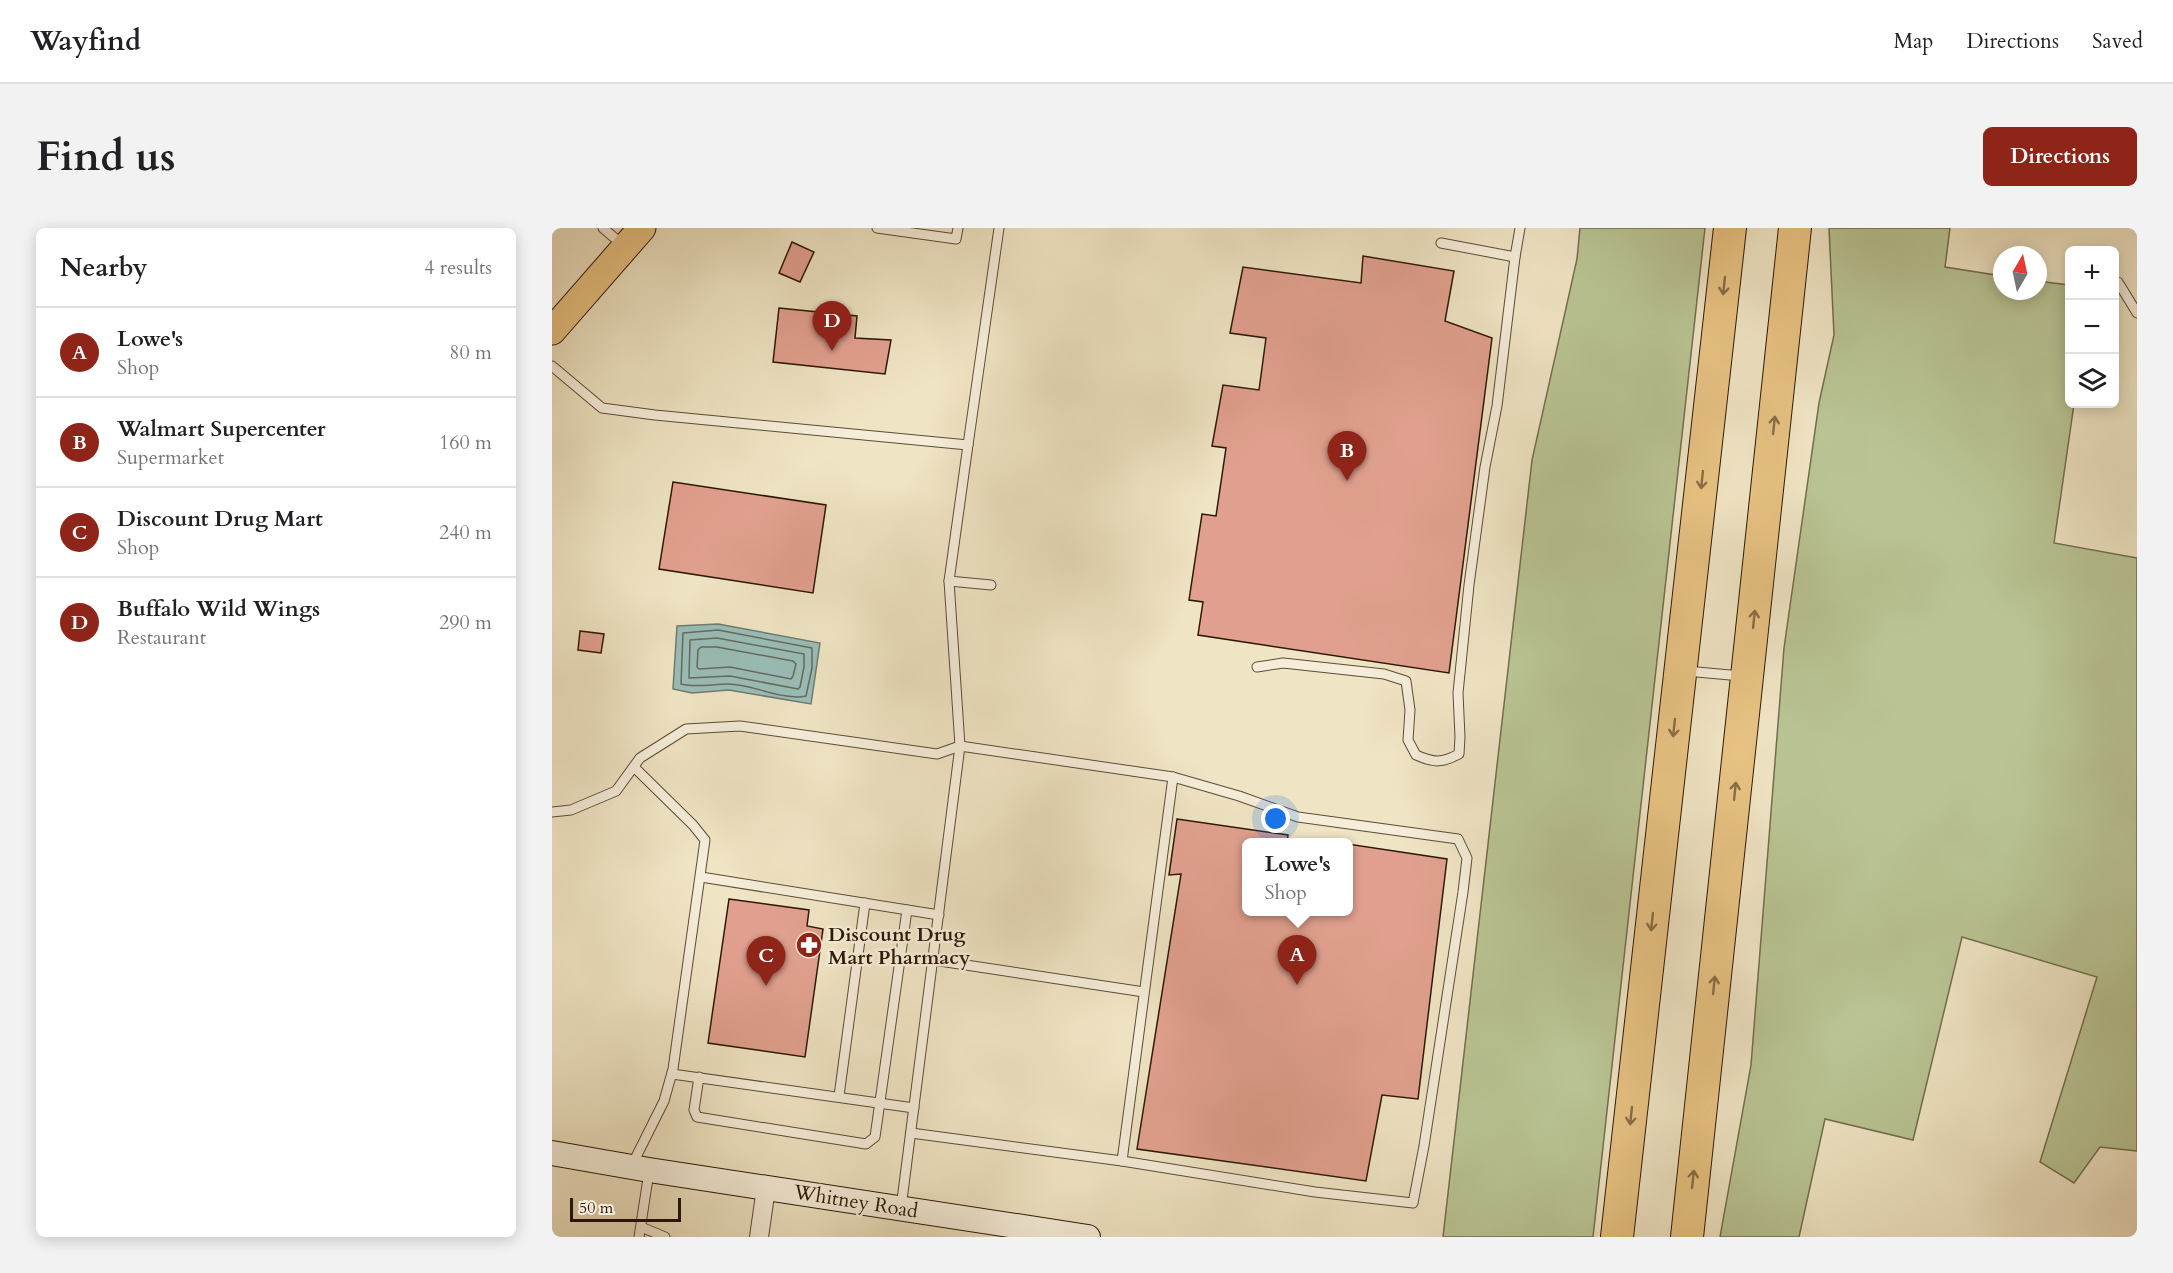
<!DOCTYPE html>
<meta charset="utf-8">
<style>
:root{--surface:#fff;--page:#f2f2f2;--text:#202124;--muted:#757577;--line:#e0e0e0;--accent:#8f2418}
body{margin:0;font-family:Cardo,serif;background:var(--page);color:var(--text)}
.controls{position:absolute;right:18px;top:18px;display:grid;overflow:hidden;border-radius:9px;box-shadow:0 3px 15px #0003}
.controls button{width:54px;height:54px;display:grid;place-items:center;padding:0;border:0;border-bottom:2px solid var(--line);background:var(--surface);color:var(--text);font:30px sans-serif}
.compass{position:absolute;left:1441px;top:18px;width:54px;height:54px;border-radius:50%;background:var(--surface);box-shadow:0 3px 15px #0003;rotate:9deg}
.scale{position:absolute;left:18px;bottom:15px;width:111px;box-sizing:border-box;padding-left:6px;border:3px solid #2d1806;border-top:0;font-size:16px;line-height:21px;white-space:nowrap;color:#2d1806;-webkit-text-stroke:4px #f5edd9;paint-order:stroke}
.you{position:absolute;left:724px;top:591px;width:21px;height:21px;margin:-15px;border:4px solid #fff;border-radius:50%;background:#1a73e8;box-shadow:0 0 0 9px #1a73e833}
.badge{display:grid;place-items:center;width:39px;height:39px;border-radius:50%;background:var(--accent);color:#fff;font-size:20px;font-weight:700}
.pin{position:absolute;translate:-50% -50px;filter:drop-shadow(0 2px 3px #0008)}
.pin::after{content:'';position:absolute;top:32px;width:21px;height:18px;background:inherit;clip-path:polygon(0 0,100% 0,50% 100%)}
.popup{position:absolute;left:690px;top:610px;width:111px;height:78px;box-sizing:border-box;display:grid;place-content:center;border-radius:9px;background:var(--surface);filter:drop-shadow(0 2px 4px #0005);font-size:20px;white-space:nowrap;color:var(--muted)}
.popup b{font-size:22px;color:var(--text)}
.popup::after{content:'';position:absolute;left:50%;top:100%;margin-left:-12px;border:12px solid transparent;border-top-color:var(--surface)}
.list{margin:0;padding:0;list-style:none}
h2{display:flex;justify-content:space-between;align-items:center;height:78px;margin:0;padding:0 24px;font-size:26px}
h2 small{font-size:20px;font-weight:400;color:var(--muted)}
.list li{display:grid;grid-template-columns:39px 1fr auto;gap:18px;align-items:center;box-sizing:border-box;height:90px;padding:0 24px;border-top:2px solid var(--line)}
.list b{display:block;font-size:22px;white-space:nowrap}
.list p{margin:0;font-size:20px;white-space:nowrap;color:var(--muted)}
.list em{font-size:20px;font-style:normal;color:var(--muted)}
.icon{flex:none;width:33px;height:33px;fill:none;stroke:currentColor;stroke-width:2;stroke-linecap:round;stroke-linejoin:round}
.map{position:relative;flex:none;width:1585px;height:1009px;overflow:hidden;border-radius:9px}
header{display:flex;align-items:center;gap:36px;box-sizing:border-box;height:84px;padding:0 30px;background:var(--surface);border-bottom:2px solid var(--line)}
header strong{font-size:28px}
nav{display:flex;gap:33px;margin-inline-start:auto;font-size:21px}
.intro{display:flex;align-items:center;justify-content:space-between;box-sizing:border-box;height:144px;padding:0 36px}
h1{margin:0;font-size:42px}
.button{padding:15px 27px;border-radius:9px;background:var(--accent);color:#fff;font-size:21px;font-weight:700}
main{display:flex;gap:36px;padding:0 36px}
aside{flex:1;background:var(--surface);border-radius:9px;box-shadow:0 3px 15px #0003}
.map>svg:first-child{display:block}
.green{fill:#b9c494;stroke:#736e4d;stroke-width:1.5}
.water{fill:#9abeb8;stroke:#6e7c71;stroke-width:1.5}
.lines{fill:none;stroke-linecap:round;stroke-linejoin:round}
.shore{stroke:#646b5f;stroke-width:1.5}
.building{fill:#e1a08f;stroke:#2d1806;stroke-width:1.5}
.lane-casing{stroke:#5e4b36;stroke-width:11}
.street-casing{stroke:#5e4b36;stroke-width:20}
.secondary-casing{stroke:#2d1806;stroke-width:26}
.primary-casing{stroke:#2d1806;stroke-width:29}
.highway-casing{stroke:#2d1806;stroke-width:34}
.lane{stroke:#f5edd9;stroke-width:9}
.street{stroke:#f5edd9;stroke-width:18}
.secondary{stroke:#f5edd9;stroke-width:24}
.primary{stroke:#e8c282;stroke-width:27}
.highway{stroke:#e8c282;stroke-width:32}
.oneway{stroke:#8a6d44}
.labels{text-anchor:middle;stroke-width:5;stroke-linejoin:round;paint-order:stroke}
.poi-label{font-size:20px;font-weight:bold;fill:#2d1806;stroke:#f5edd9;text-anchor:start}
.street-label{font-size:20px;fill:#2d1806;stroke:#f5edd9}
</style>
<header>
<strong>Wayfind</strong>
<nav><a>Map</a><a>Directions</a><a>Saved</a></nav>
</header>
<div class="intro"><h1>Find us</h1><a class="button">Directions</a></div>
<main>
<aside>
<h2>Nearby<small>4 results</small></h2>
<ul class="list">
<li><span class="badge">A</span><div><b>Lowe's</b><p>Shop</p></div><em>80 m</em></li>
<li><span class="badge">B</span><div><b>Walmart Supercenter</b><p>Supermarket</p></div><em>160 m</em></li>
<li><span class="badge">C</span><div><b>Discount Drug Mart</b><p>Shop</p></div><em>240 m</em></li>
<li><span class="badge">D</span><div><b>Buffalo Wild Wings</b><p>Restaurant</p></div><em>290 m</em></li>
</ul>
</aside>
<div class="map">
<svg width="1585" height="1009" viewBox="0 0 1585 1009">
<rect width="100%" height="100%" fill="#efe4c4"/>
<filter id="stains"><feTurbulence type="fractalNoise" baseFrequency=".00333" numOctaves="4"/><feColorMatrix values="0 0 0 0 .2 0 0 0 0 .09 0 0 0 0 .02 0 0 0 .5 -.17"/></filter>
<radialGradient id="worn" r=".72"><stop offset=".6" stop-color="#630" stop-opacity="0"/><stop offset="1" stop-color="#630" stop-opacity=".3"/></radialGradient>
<g class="green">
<path d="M1028 0H1153L1041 1009H891L980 232 1025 31Z"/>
<path d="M1277 0H1398L1393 39 1450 48V63H1486V53L1517 57 1518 176H1522L1502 315 1585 330V923L1548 919 1522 955 1488 934 1545 749 1410 709 1361 912 1273 891 1247 1009H1168L1199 837 1232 420 1267 175 1282 107Z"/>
</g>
<path class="water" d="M166 396 268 415 259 476 177 462 140 465 121 461 125 398Z"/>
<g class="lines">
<g class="shore">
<path d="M166 402 260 420V440L254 468C231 473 200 456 176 456 160 456 145 460 129 456L131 405Z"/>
<path d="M165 410 252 426V439L248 459 246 461 178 448 137 450 138 412Z"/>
<path d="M149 419H165L241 433 244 436 241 448 239 451 178 439 147 441 145 439 146 422Z"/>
</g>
</g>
<g class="building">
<path d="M240 14 262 24 248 54 227 45Z"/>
<path d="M811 28 902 43 893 93 940 110 897 445 646 407 651 374 637 372 650 286 664 288 674 220 660 218 671 157 707 162 714 110 678 105 691 39 809 55Z"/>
<path d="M227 80 305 88 303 110 339 112 333 146 221 134Z"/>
<path d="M121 254 274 277 261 365 107 341Z"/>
<path d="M28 403 52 406 49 425 26 422Z"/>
<path d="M625 591 736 607 735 615H694V684H796V616L895 631 866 871 830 867 814 953 585 921 629 646 617 647Z"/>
<path d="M177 671 257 682 255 698 271 701 253 829 156 815Z"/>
</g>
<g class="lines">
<g class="lane-casing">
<g id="lane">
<path d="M51 0 72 18"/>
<path d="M325 0 404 11 406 0"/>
<path d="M889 15 963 29 968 0"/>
<path d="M1566 54 1585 85"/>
<path d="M0 138 50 180 103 187 416 217 447 0"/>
<path d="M416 217 397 353 439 357"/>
<path d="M705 439 731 435 832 446 854 453 858 482 856 512 864 527C882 535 890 535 907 526L908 509 906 465 917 357 933 239 945 178 963 29"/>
<path d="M1134 443 1189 448"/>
<path d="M0 584 19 582 64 563 88 530 134 501 188 498 385 526 408 518 621 549 687 568 746 589 906 611 915 630 911 664 872 918 861 975 763 964 570 933"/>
<path d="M149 649 387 687"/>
<path d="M381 732 592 764"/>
<path d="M120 846 362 880"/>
<path d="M147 849 142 882 145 889 314 916 323 909 355 682"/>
<path d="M287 868 313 675"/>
<path d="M359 905 570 933 621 549"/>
<path d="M80 937 112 873 121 841 153 612 141 597 82 539"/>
<path d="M349 980 408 518 397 353"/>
<path d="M89 999 113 1009"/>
<path d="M87 1009 97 944"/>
</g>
</g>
<g class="street-casing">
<path id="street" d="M207 1009 214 960"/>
</g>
<g class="secondary-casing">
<path id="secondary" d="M0 925 97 942 536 1009"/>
</g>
<g class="primary-casing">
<path id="primary" d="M0 103 90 0"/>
</g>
<g class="highway-casing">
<g id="highway">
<path d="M1065 1009 1178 0"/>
<path d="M1135 1009 1243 0"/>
</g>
</g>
<use href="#lane" class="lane"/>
<use href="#street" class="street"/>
<use href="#secondary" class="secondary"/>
<use href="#primary" class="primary"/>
<use href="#highway" class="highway"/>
</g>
<defs><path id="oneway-shaft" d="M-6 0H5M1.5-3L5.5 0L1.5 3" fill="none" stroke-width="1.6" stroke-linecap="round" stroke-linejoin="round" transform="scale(1.5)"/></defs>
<g class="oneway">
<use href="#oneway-shaft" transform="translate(1172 58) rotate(96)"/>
<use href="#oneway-shaft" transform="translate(1222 197) rotate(-84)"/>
<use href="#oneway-shaft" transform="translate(1150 252) rotate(96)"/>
<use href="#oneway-shaft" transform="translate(1202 391) rotate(-84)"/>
<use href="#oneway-shaft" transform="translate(1122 500) rotate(96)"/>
<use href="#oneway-shaft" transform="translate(1183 563) rotate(-84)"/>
<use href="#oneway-shaft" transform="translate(1100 694) rotate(96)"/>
<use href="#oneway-shaft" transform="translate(1162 757) rotate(-84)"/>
<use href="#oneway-shaft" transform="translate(1079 888) rotate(96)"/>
<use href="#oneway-shaft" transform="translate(1141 951) rotate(-84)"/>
</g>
<defs>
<g id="pharmacy-disc" transform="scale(1.35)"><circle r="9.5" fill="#8f2418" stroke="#f5edd9"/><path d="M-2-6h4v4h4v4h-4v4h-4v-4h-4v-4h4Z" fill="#fff"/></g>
</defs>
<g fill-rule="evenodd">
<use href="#pharmacy-disc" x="257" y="717"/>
</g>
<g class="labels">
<g class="poi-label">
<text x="276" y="713">Discount Drug<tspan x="276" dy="23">Mart Pharmacy</tspan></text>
</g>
<g class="street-label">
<text transform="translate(304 973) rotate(9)" y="7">Whitney Road</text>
</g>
</g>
<rect width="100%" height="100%" filter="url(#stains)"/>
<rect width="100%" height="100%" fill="url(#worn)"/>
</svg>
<div class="controls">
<button>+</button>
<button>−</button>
<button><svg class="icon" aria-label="layers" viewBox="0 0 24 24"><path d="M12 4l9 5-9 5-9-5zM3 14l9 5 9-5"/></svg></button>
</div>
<svg class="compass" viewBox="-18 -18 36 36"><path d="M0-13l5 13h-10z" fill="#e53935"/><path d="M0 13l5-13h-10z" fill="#757577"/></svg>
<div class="scale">50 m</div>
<div class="you"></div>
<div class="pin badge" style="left:745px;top:757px">A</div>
<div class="popup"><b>Lowe's</b>Shop</div>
<div class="pin badge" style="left:795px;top:253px">B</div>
<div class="pin badge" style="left:214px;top:758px">C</div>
<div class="pin badge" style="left:280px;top:123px">D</div>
</div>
</main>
